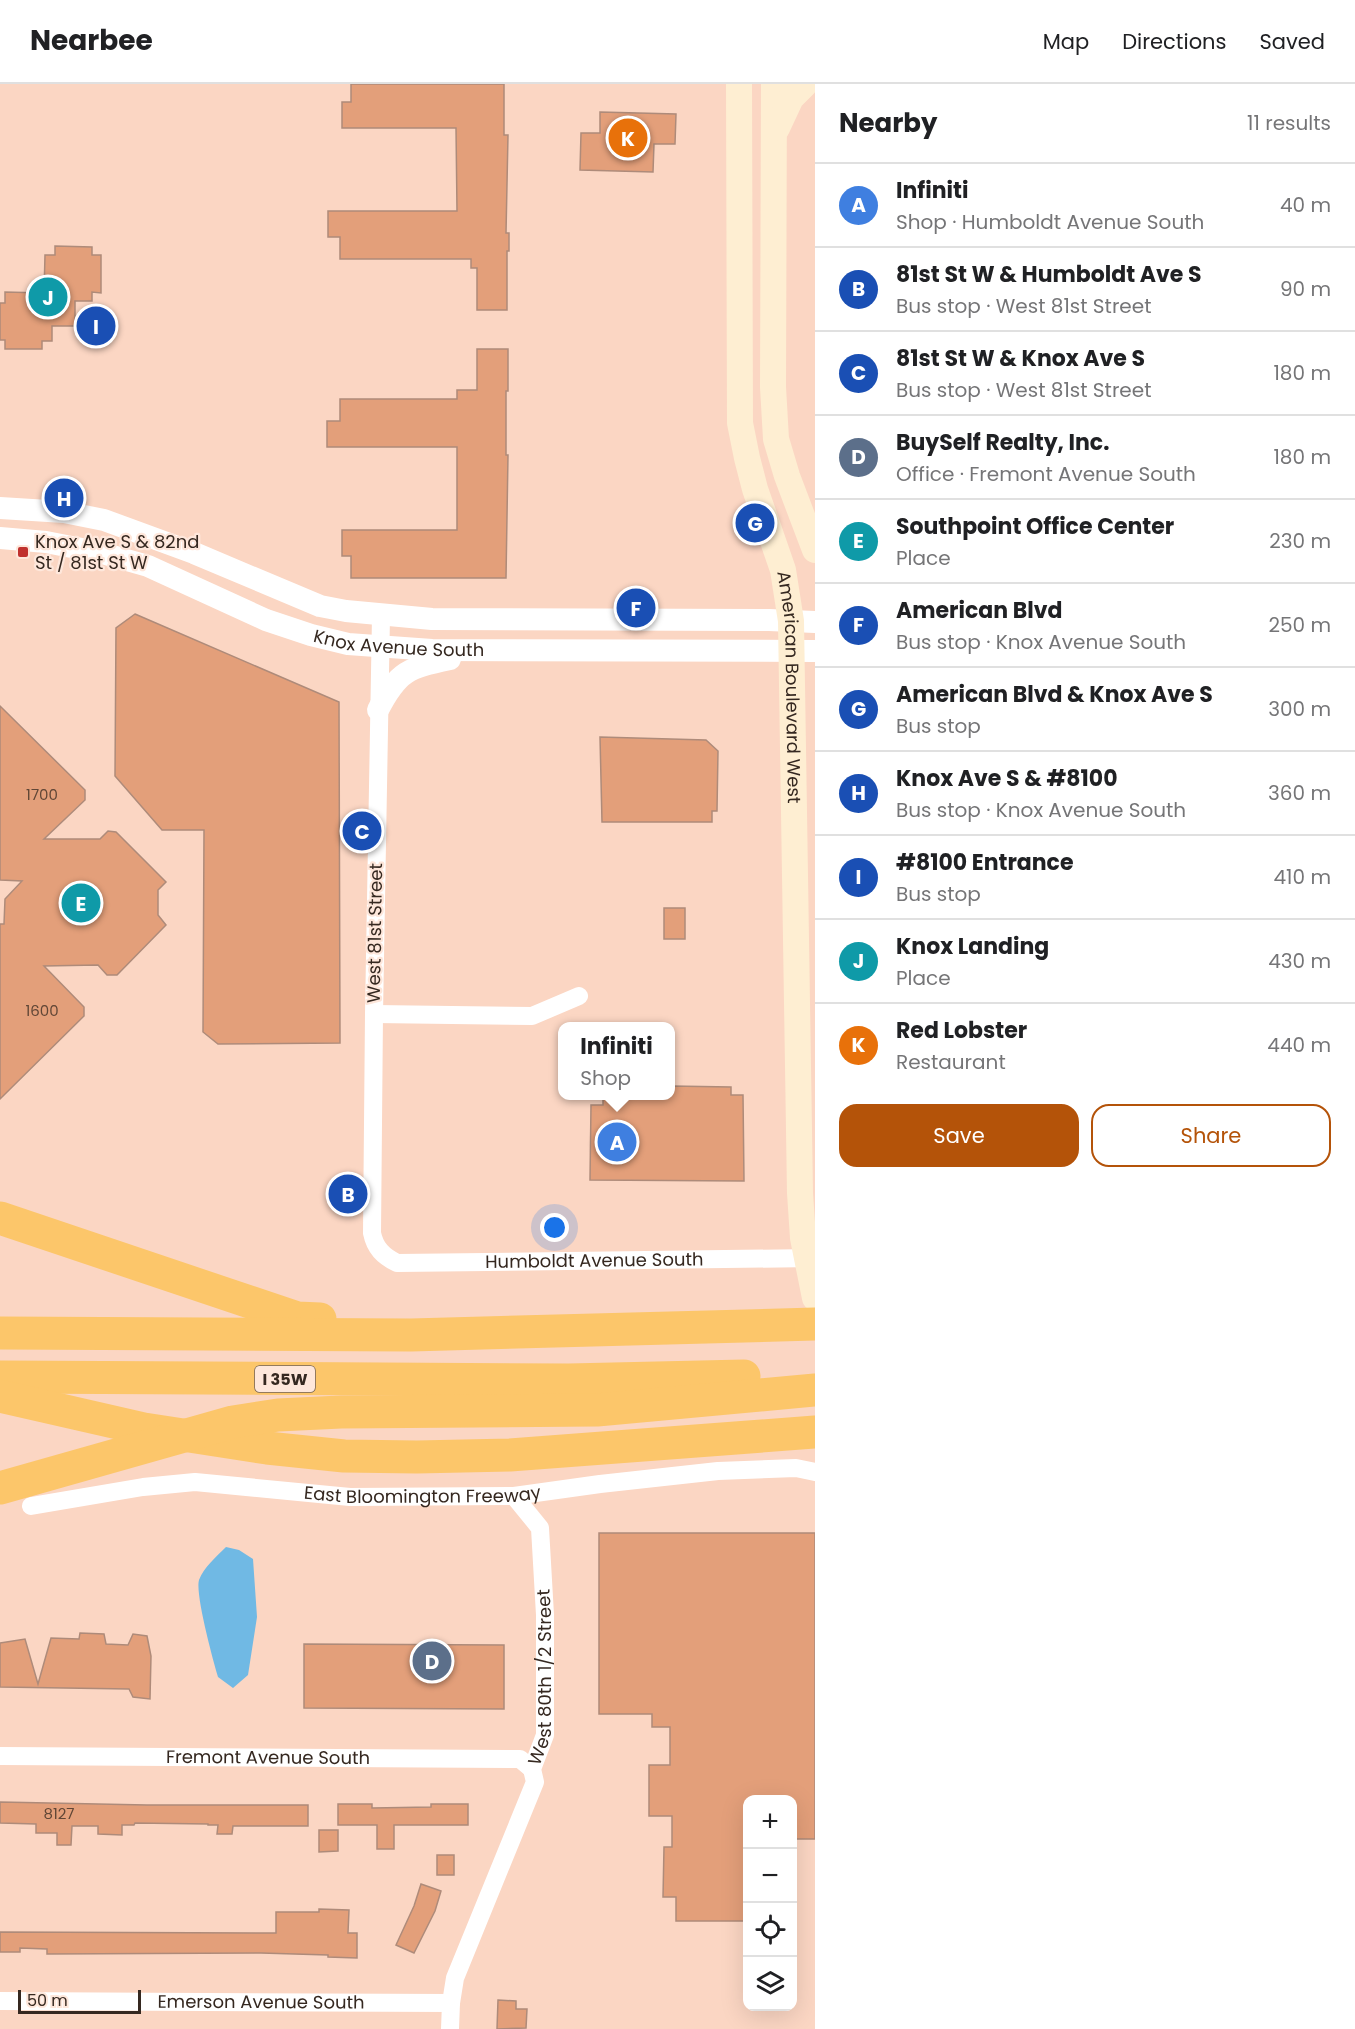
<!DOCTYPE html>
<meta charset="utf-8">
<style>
:root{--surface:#fff;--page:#f6f6f6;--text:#202124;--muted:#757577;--line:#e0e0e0;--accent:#b45309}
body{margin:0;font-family:Poppins,sans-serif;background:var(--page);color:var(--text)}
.controls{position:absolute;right:18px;bottom:18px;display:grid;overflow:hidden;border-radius:12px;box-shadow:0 6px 24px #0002}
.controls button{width:54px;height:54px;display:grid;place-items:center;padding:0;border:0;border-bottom:2px solid var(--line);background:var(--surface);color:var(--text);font:30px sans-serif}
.scale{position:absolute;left:18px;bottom:15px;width:123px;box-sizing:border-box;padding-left:6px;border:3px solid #352820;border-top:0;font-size:16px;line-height:21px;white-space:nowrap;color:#352820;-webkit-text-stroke:4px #fee7db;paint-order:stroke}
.you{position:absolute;left:555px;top:1144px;width:21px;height:21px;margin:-15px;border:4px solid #fff;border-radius:50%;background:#1a73e8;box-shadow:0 0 0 9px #1a73e833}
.badge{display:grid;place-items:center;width:39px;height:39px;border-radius:50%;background:var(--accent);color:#fff;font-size:20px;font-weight:700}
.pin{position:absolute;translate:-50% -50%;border:3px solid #fff;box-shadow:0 2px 6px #0006}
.popup{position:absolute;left:558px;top:938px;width:117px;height:78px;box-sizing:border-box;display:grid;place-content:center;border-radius:12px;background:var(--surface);filter:drop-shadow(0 2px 4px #0005);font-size:20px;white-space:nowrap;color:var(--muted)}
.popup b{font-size:22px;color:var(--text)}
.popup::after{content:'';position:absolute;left:50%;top:100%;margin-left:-12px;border:12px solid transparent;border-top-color:var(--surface)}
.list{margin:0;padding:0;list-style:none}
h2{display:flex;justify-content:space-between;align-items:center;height:78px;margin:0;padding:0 24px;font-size:26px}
h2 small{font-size:20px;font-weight:400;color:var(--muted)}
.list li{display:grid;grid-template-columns:39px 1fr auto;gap:18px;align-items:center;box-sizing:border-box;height:84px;padding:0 24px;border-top:2px solid var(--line)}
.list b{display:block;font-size:22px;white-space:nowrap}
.list p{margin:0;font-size:20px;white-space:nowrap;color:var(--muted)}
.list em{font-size:20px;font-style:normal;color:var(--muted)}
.actions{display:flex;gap:12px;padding:18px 24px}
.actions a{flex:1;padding:14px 0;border:2px solid var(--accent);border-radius:18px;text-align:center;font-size:21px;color:var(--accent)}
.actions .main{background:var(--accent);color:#fff}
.icon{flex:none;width:33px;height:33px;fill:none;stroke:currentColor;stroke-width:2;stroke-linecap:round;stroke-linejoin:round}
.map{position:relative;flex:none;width:815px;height:1945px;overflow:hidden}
header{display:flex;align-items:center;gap:36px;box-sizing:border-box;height:84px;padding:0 30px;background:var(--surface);border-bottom:2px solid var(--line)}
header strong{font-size:28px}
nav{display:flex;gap:33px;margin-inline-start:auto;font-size:21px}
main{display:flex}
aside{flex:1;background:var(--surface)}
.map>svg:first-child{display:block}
.water{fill:#70b9e4}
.building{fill:#e39f7a;stroke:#ae8b7a;stroke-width:1.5}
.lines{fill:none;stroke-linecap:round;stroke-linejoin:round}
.minor{stroke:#fff;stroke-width:18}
.tertiary{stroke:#fff;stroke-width:22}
.secondary{stroke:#feeed2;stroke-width:26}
.motorway{stroke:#fcc66a;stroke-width:33}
.poi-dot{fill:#c0312e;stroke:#fee7db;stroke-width:2}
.labels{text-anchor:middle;stroke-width:4.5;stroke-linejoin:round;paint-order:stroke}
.number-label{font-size:15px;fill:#604636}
.shield{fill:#fee7db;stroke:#716158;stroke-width:1.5}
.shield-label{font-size:16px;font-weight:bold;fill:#352820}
.poi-label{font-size:18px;fill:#352820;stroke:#fee7db;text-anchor:start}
.street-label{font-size:18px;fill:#352820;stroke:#fee7db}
</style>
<header>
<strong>Nearbee</strong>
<nav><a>Map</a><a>Directions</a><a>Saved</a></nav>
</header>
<main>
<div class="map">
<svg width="815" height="1945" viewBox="0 0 815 1945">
<rect width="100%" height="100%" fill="#fbd6c3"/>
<path class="water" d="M226 1463 239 1466 253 1475 257 1533 248 1591 233 1604 218 1593C213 1576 195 1510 199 1496 204 1483 216 1473 226 1463Z"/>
<g class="building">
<path d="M351 0H504V51H508L506 149H509V167H507V226H477V184H471V175H340V153H328V127H457L456 44H342V18H351Z"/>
<path d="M600 28 676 30 675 60H654L653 88 580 86 581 49H600Z"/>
<path d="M55 162 92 163V171H101V209L92 208V217H75V242H52V257H42V265H5V256H0V219H5V208L44 209 45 171H55Z"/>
<path d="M477 265H508V307H506V371H508L506 494H351V472H342V446H457V363H327V337H340V315H457V306H477Z"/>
<path d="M135 530 339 618 340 959 218 960 203 948 204 746H162L115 692 116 544Z"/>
<path d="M0 622 85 706V716L44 755H100L108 747 116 748 166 798 158 806V831L166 841 117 891H107L98 881 44 882 84 923V932L0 1015V840H4L5 815 22 797 0 796Z"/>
<path d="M600 653 706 656 718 667 717 727H712V738H602Z"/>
<rect x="664" y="824" width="21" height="31"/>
<path d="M671 1002 731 1003V1011H743L744 1097 590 1096 591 1021H603V1011H671Z"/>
<path d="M599 1449H815V1755H792V1716H747V1837H676V1813H663L664 1763H672V1732H649V1681H670V1643H652V1630H599Z"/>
<path d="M80 1549 104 1550 106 1560 128 1561 133 1550 147 1552 151 1572 150 1615 133 1613 129 1605 0 1603V1559L25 1555 38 1600 51 1554 79 1555Z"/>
<path d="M304 1560 504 1561V1625L304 1624Z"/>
<path d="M0 1718 147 1721H308V1742H233L232 1750H217L218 1741H208V1740L135 1739 134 1741H122V1751L98 1750V1742H72L71 1761H57V1749H36V1740L0 1739Z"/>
<path d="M338 1720H372V1724L431 1723V1720H468V1741H394V1765H377V1741H338Z"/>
<path d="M319 1746H338V1767L319 1768Z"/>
<rect x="437" y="1771" width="17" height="20"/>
<path d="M421 1800 441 1807 435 1827 414 1869 396 1861 414 1822Z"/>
<path d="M319 1825 349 1826 348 1849H357V1874L328 1873V1871L261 1869 47 1870V1865L20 1864V1868H0V1848L276 1849V1828H319Z"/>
<path d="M498 1916 516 1917V1925H527L526 1944 497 1945Z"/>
</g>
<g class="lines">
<g class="minor">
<path id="s1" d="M381 532 374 930 372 1149C375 1164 383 1172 397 1179L815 1174"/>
<path d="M374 930 532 932 579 912"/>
<path id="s2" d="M31 1422 143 1403 195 1398 350 1413 514 1412 600 1400 718 1387 796 1384 815 1388"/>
<path id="s3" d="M0 1672 520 1675 532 1685"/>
<path id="s4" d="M0 1917 451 1919"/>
<path id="s5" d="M450 1945 451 1919 455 1894 535 1698 532 1685 545 1651V1531L540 1444 514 1412"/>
</g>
<g class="tertiary">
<path d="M0 424 64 428 104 436 194 469 320 522 346 527 432 535 769 536 815 538"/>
<path id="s6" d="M0 454 46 458 102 469 148 482 266 536 311 551 348 560 432 566 815 567"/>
<path d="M378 626C398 587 408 584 450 575"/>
</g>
<g class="secondary">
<path id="s7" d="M739 0 740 339 747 374 755 405 783 486 791 537 800 1109 803 1154 815 1214"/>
<path d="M774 0 773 303 776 355 787 392 815 466"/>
<path d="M777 44 791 14 805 0"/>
</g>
<g class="motorway">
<path d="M0 1134 297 1234 320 1235"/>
<path d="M0 1249 411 1251 815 1240"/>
<path d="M0 1293 569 1296 744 1292"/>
<path d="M0 1312 144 1345 267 1364 344 1372 417 1373 510 1371 815 1348"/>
<path d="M0 1404 233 1338 278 1331 341 1328 597 1326 815 1306"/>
</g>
</g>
<rect class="poi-dot" x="17" y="462" width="12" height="12" rx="3"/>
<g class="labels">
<g class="number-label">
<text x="42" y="716">1700</text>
<text x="42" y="932">1600</text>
<text x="59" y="1735">8127</text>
</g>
<rect class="shield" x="255" y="1282" width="60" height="26" rx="4.5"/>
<g class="shield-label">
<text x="285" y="1301">I 35W</text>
</g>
<g class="poi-label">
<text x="35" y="464">Knox Ave S &amp; 82nd<tspan x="35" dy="21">St / 81st St W</tspan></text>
</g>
<g class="street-label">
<text dy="6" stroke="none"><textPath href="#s6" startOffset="417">Knox Avenue South</textPath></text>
<text dy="6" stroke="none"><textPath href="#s7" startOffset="610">American Boulevard West</textPath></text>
<text transform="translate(375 849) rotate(-89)" y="6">West 81st Street</text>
<text dy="6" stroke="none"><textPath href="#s1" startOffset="855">Humboldt Avenue South</textPath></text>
<text dy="6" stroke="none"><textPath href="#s2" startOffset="394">East Bloomington Freeway</textPath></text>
<text dy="6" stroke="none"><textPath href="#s5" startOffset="370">West 80th 1/2 Street</textPath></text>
<text dy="6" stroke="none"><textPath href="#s3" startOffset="268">Fremont Avenue South</textPath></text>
<text dy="6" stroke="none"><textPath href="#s4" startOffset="261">Emerson Avenue South</textPath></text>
</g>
</g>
</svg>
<div class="controls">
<button>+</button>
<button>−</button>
<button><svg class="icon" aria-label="locate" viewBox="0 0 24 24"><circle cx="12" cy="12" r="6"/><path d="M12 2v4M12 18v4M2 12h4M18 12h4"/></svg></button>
<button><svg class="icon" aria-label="layers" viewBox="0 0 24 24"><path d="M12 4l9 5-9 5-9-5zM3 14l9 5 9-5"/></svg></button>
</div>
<div class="scale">50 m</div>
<div class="you"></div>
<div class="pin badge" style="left:617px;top:1058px;background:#3f7fe0">A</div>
<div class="popup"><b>Infiniti</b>Shop</div>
<div class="pin badge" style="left:348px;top:1110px;background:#1a4fb4">B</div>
<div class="pin badge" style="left:362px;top:747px;background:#1a4fb4">C</div>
<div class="pin badge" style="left:432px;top:1577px;background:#5c6f8a">D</div>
<div class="pin badge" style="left:81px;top:819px;background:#0f9aa8">E</div>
<div class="pin badge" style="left:636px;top:524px;background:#1a4fb4">F</div>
<div class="pin badge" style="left:755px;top:439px;background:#1a4fb4">G</div>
<div class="pin badge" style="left:64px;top:414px;background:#1a4fb4">H</div>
<div class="pin badge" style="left:96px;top:242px;background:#1a4fb4">I</div>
<div class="pin badge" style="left:48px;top:213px;background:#0f9aa8">J</div>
<div class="pin badge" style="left:628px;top:54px;background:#e8710a">K</div>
</div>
<aside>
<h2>Nearby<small>11 results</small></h2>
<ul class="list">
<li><span class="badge" style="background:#3f7fe0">A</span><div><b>Infiniti</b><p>Shop · Humboldt Avenue South</p></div><em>40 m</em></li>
<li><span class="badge" style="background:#1a4fb4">B</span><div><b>81st St W &amp; Humboldt Ave S</b><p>Bus stop · West 81st Street</p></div><em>90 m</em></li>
<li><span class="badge" style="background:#1a4fb4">C</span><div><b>81st St W &amp; Knox Ave S</b><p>Bus stop · West 81st Street</p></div><em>180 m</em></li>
<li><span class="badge" style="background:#5c6f8a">D</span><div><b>BuySelf Realty, Inc.</b><p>Office · Fremont Avenue South</p></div><em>180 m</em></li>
<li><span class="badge" style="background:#0f9aa8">E</span><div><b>Southpoint Office Center</b><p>Place</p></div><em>230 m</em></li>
<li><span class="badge" style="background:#1a4fb4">F</span><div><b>American Blvd</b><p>Bus stop · Knox Avenue South</p></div><em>250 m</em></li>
<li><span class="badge" style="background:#1a4fb4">G</span><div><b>American Blvd &amp; Knox Ave S</b><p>Bus stop</p></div><em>300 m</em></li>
<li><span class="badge" style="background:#1a4fb4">H</span><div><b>Knox Ave S &amp; #8100</b><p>Bus stop · Knox Avenue South</p></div><em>360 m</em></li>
<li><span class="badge" style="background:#1a4fb4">I</span><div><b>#8100 Entrance</b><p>Bus stop</p></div><em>410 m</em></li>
<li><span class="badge" style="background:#0f9aa8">J</span><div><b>Knox Landing</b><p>Place</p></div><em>430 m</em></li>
<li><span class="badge" style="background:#e8710a">K</span><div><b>Red Lobster</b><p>Restaurant</p></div><em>440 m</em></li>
</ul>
<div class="actions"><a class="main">Save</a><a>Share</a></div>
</aside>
</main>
